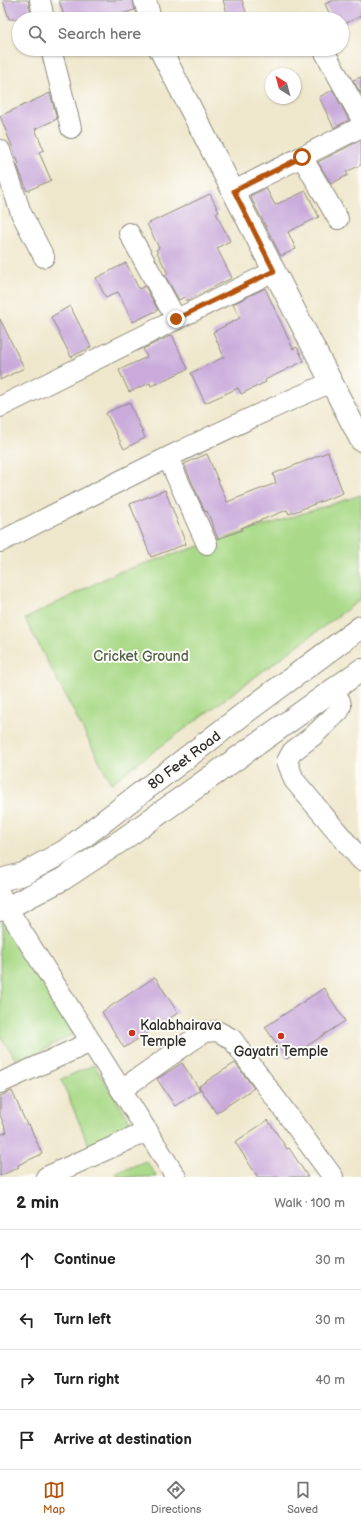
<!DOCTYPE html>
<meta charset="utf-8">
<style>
:root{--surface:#fff;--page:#f2f2f2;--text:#222;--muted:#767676;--line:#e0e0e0;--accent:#b45309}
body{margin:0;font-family:"Balsamiq Sans",sans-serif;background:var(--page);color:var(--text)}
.compass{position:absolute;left:265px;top:68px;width:36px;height:36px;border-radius:50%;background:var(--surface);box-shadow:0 1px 3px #0004;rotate:324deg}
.stop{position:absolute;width:12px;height:12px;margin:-9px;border:3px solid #b45309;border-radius:50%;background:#fff}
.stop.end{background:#b45309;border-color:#fff;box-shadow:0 1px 4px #0008}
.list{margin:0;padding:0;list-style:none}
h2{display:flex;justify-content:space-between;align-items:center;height:52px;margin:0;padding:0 16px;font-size:17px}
h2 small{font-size:13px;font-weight:400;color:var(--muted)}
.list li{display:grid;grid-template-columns:26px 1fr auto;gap:12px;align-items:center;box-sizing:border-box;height:60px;padding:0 16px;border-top:1px solid var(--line)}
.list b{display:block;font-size:15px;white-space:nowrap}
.list em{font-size:13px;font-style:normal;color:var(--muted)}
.icon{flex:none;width:22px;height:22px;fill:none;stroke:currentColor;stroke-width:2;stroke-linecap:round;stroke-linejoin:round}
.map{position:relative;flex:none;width:361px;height:1177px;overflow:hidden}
.search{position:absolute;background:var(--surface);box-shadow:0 1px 3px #0004;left:12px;right:12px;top:12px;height:44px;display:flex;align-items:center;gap:10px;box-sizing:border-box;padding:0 14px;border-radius:22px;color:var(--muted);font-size:15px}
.sheet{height:292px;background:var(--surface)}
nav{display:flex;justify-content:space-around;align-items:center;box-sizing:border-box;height:56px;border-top:1px solid var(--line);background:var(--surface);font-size:11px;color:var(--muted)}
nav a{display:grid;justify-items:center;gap:2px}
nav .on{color:var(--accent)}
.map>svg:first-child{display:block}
.green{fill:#aada89;stroke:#6a825a}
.building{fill:#c9aadb}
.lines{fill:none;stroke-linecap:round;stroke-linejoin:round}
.minor-casing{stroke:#8d897c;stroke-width:22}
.tertiary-casing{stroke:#8d897c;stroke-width:24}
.secondary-casing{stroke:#8d897c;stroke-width:24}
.minor{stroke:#fff;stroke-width:20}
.tertiary{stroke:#fff;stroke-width:22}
.secondary{stroke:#fff;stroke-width:22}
.route{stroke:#b45309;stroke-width:5}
.poi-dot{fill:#c8321e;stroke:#fdfcf7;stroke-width:1.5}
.labels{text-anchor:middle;stroke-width:4;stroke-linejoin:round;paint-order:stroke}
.park-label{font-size:14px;fill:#516047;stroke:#fdfcf7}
.street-label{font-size:14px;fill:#2b2b2b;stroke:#fdfcf7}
.poi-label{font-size:14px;fill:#2b2b2b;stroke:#fdfcf7;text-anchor:start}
</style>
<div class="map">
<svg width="361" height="1177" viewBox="0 0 361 1177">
<rect width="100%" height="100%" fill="#fdfcf7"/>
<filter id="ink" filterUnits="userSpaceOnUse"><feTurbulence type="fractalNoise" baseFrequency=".025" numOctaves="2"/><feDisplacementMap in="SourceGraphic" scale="8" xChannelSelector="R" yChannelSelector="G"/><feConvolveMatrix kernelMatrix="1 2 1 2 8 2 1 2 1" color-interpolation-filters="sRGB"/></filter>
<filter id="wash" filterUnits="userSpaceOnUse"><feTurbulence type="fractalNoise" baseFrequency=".012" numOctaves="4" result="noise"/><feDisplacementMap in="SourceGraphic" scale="16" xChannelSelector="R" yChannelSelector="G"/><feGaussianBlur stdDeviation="0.9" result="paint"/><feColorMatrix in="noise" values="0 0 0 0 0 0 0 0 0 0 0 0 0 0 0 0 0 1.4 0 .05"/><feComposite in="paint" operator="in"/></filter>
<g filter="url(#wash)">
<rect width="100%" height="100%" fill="#efe7cc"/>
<g class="green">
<path d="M361 495V599L111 783 25 619 118 572Z"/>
<path d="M7 920 77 1032 18 1063 0 1035V922Z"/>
<path d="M94 1065 137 1132 91 1151 61 1079Z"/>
<path d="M146 1161 157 1177H118L116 1173Z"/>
</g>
<g id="blocks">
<g class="building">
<path d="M3 0H28L32 19H9Z"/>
<path d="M59 0H133L135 10 104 19H65Z"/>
<path d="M223 0H242L247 15 234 19H229Z"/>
<path d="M334 0H361V16L342 25V19H332L325 4Z"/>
<path d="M361 77V94L353 80Z"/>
<path d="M333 90 349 120 334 128 319 97Z"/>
<path d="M50 93 57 119 35 129 44 150 39 152 51 180 27 191 17 165 19 164 0 116Z"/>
<path d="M361 140V165L346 172 348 175 331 184 318 162Z"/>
<path d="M266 188 275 205 306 191 319 217 288 232 296 249 281 256 250 196Z"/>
<path d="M210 194 219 212 216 213 230 241 217 248 232 278 186 301 184 297 179 300 165 276 168 274 156 250 159 248 147 224Z"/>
<path d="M126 263 139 289 145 286 158 310 133 322 118 292 106 298 96 278Z"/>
<path d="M265 288 293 349 297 347 304 361 265 380 266 382 241 394 238 388 205 403 191 373 224 357 213 332 240 318 233 304Z"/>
<path d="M70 306 91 347 71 357 51 317Z"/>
<path d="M0 319 24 368 0 380Z"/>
<path d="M172 335 188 369 151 386 150 383 129 392 119 370 147 357 143 349Z"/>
<path d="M129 402 145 438 124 449 106 413Z"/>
<path d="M328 452 343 493 289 514 287 510 241 528 242 530 218 539 207 511 205 512 184 464 207 454 227 502 276 483 273 474Z"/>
<path d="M165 490 186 544 151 557 130 504Z"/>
<path d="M155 977 178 1013 124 1048 102 1012Z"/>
<path d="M324 988 345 1021 287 1059 265 1027Z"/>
<path d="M182 1063 200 1090 175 1106 157 1079Z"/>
<path d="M235 1063 254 1088 216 1113 199 1086Z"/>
<path d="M12 1091 27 1125 29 1124 42 1154 18 1165 19 1167 0 1176V1135L7 1132 0 1115V1096Z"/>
<path d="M268 1120 287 1149 289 1148 308 1177H258L235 1142Z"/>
</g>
</g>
</g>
<g filter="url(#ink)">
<use href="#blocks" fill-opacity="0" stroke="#8d897c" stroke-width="1"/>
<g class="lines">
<g class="minor-casing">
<g id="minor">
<path d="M40 0 44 19"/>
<path d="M51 49 71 128"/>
<path d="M323 49 361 118"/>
<path d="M0 150 21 213 44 257"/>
<path d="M302 157 338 219"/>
<path d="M234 191 361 127"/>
<path d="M129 233 176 319"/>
<path d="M0 407 274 271"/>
<path d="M168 458 207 544"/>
<path d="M0 542C109 486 219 430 332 382"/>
<path d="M331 690 340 701 341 706 339 711 314 735 292 752 287 761 294 780 361 860"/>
<path d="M0 894 7 908 176 1177"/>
<path d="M0 1083 91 1042"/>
<path d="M121 1090 204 1032 217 1031 232 1039 333 1177"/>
<path d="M46 1177 148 1131"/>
</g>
</g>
<g class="tertiary-casing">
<g id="tertiary">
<path d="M145 0 150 19"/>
<path d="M160 49 361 440"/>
</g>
</g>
<g class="secondary-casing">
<g id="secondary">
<path d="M0 880 23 874 65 851 246 712 361 627"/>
<path d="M0 910 7 908 63 879 125 838 361 670"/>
</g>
</g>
<use href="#minor" class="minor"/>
<use href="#tertiary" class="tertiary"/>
<use href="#secondary" class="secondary"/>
</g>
</g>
<g class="lines" filter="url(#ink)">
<path class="route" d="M176 319 274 271 234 191 302 157"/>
</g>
<g class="poi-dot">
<circle cx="132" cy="1033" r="4"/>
<circle cx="281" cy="1036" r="4"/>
</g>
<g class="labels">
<g class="park-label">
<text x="141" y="661">Cricket Ground</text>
</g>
<g class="street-label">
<text transform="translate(184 760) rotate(-37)" y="5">80 Feet Road</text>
</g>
<g class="poi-label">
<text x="140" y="1030">Kalabhairava<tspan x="140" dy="16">Temple</tspan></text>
<text x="281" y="1056" text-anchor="middle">Gayatri Temple</text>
</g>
</g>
</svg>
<svg class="compass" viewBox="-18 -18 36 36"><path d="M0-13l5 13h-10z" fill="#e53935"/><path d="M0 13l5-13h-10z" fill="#767676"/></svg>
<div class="stop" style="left:302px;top:157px"></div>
<div class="stop end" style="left:176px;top:319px"></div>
<div class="search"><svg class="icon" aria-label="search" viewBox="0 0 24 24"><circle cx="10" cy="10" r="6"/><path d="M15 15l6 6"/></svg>Search here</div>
</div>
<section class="sheet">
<h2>2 min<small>Walk · 100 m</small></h2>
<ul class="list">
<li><svg class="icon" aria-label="ahead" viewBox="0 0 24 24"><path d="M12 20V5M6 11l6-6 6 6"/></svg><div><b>Continue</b></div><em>30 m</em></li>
<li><svg class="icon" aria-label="left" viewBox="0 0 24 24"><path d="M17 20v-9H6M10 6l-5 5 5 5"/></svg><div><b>Turn left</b></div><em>30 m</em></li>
<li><svg class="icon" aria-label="right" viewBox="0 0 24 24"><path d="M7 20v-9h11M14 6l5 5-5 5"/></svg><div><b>Turn right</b></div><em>40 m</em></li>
<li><svg class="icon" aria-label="arrive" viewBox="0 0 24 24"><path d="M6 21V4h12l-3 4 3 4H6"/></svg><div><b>Arrive at destination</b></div></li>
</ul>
</section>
<nav>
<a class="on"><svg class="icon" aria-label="map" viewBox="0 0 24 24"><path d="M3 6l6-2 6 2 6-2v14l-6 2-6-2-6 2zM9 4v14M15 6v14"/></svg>Map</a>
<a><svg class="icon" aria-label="directions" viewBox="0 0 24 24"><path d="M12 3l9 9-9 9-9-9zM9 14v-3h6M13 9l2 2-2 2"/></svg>Directions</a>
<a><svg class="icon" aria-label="saved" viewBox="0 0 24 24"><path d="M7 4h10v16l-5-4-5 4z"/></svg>Saved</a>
</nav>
